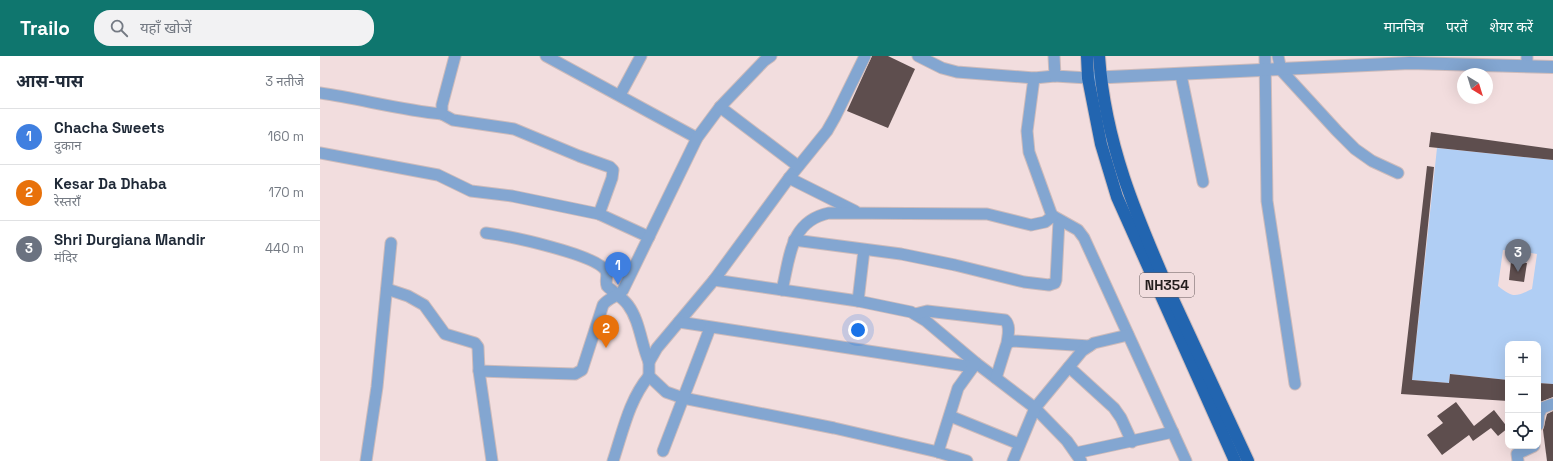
<!DOCTYPE html>
<html lang="hi">
<meta charset="utf-8">
<style>
:root{--surface:#fff;--page:#f2f2f3;--text:#1f2937;--muted:#747a83;--line:#e0e1e3;--accent:#0f766e}
body{margin:0;font-family:"Space Grotesk","Noto Sans Devanagari",sans-serif;background:var(--page);color:var(--text)}
.controls{position:absolute;right:12px;bottom:12px;display:grid;overflow:hidden;border-radius:8px;box-shadow:0 4px 16px #0002}
.controls button{width:36px;height:36px;display:grid;place-items:center;padding:0;border:0;border-bottom:1px solid var(--line);background:var(--surface);color:var(--text);font:20px sans-serif}
.compass{position:absolute;left:1137px;top:12px;width:36px;height:36px;border-radius:50%;background:var(--surface);box-shadow:0 4px 16px #0002;rotate:142deg}
.you{position:absolute;left:538px;top:274px;width:14px;height:14px;margin:-10px;border:3px solid #fff;border-radius:50%;background:#1a73e8;box-shadow:0 0 0 6px #1a73e833}
.badge{display:grid;place-items:center;width:26px;height:26px;border-radius:50%;background:var(--accent);color:#fff;font-size:13px;font-weight:700}
.pin{position:absolute;translate:-50% -33px;filter:drop-shadow(0 1px 2px #0008)}
.pin::after{content:'';position:absolute;top:21px;width:14px;height:12px;background:inherit;clip-path:polygon(0 0,100% 0,50% 100%)}
.list{margin:0;padding:0;list-style:none}
h2{display:flex;justify-content:space-between;align-items:center;height:52px;margin:0;padding:0 16px;font-size:17px}
h2 small{font-size:13px;font-weight:400;color:var(--muted)}
.list li{display:grid;grid-template-columns:26px 1fr auto;gap:12px;align-items:center;box-sizing:border-box;height:56px;padding:0 16px;border-top:1px solid var(--line)}
.list b{display:block;font-size:15px;white-space:nowrap}
.list p{margin:0;font-size:13px;white-space:nowrap;color:var(--muted)}
.list em{font-size:13px;font-style:normal;color:var(--muted)}
.icon{flex:none;width:22px;height:22px;fill:none;stroke:currentColor;stroke-width:2;stroke-linecap:round;stroke-linejoin:round}
.map{position:relative;flex:none;width:1233px;height:405px;overflow:hidden}
header{display:flex;align-items:center;gap:24px;box-sizing:border-box;height:56px;padding:0 20px;background:var(--accent);color:#fff}
header strong{font-size:19px}
nav{display:flex;gap:22px;margin-inline-start:auto;font-size:14px}
.search{width:280px;height:36px;background:var(--page);display:flex;align-items:center;gap:10px;box-sizing:border-box;padding:0 14px;border-radius:16px;color:var(--muted);font-size:15px}
main{display:flex}
aside{flex:1;background:var(--surface)}
.map>svg:first-child{display:block}
.water{fill:#b0cef4;fill-rule:evenodd}
.building{fill:#5e4e4e}
.lines{fill:none;stroke-linecap:round;stroke-linejoin:round}
.minor-casing{stroke:#cdbbbb;stroke-width:13}
.tertiary-casing{stroke:#cdbbbb;stroke-width:14}
.trunk-casing{stroke:#cdbbbb;stroke-width:14}
.minor{stroke:#83a6d1;stroke-width:11}
.tertiary{stroke:#83a6d1;stroke-width:12}
.trunk{stroke:#2265b0;stroke-width:12}
.labels{text-anchor:middle;stroke-width:4;stroke-linejoin:round;paint-order:stroke}
.shield{fill:#f2ddde;stroke:#625758;stroke-width:1}
.shield-label{font-size:14px;font-weight:bold;fill:#251e1e}
</style>
<header>
<strong>Trailo</strong>
<div class="search"><svg class="icon" aria-label="search" viewBox="0 0 24 24"><circle cx="10" cy="10" r="6"/><path d="M15 15l6 6"/></svg>यहाँ खोजें</div>
<nav><a>मानचित्र</a><a>परतें</a><a>शेयर करें</a></nav>
</header>
<main>
<aside>
<h2>आस-पास<small>3 नतीजे</small></h2>
<ul class="list">
<li><span class="badge" style="background:#3f7fe0">1</span><div><b>Chacha Sweets</b><p>दुकान</p></div><em>160 m</em></li>
<li><span class="badge" style="background:#e8710a">2</span><div><b>Kesar Da Dhaba</b><p>रेस्तराँ</p></div><em>170 m</em></li>
<li><span class="badge" style="background:#6b7280">3</span><div><b>Shri Durgiana Mandir</b><p>मंदिर</p></div><em>440 m</em></li>
</ul>
</aside>
<div class="map">
<svg width="1233" height="405" viewBox="0 0 1233 405">
<rect width="100%" height="100%" fill="#f2ddde"/>
<path class="water" d="M1117 92 1233 104V328L1218 327V288H1188V324L1130 318 1129 327 1092 324ZM1194 185 1206 187 1205 196 1217 198 1212 233C1195 241 1193 242 1178 230L1183 194 1192 195Z"/>
<g class="building">
<path d="M552 0H568L595 13 568 72 527 55Z"/>
<path d="M1111 76 1233 93V104L1109 91Z"/>
<path d="M1107 110 1114 111 1092 324 1129 327 1130 318 1188 324V345L1081 338Z"/>
<path d="M1191 205 1207 207 1204 226 1189 224Z"/>
<path d="M1218 327 1233 328V341L1218 347Z"/>
<path d="M1136 346 1154 370 1174 354 1188 372 1178 380 1171 372 1153 385 1149 379 1122 399 1107 379 1123 367 1117 360Z"/>
<path d="M1233 355V405H1227L1223 374 1227 358Z"/>
</g>
<g class="lines">
<g class="minor-casing">
<g id="minor">
<path d="M135 0 122 49V58L133 64 194 73 259 100 290 111 293 114 292 122 279 158 329 181"/>
<path d="M226 0 377 82"/>
<path d="M545 0 515 61 507 75 469 122 394 224 337 292 329 306V320L346 336 363 342 514 372 618 396 647 405"/>
<path d="M598 0 622 12 637 16 714 22 735 20"/>
<path d="M734 0 735 20 768 22"/>
<path d="M945 0 947 145 975 328"/>
<path d="M958 0 961 14 1017 75 1035 93 1052 105 1078 117"/>
<path d="M1207 0V10"/>
<path d="M861 19 883 126"/>
<path d="M714 22 707 75 709 96 731 157 733 160 758 174 764 182 866 405"/>
<path d="M0 37C41 43 81 54 122 58"/>
<path d="M300 39 321 0"/>
<path d="M400 51 478 110"/>
<path d="M0 97 118 119 151 135 192 140 279 158"/>
<path d="M469 122 535 155"/>
<path d="M166 177C188 180 276 198 286 215 288 220 285 225 287 230 294 237 302 241 308 249 320 265 321 288 329 306"/>
<path d="M474 184 581 198 635 209 704 226 729 229 735 227 736 224 739 164"/>
<path d="M394 224 538 245 591 256 606 265 656 307 715 352 747 385 761 405"/>
<path d="M67 233 88 240 104 249 125 278 155 287 158 291 159 315"/>
<path d="M462 234C470 201 470 165 509 157L667 158 711 169 725 166 733 160"/>
<path d="M538 245 544 194"/>
<path d="M595 258 607 255 685 264C691 270 688 279 687 287"/>
<path d="M359 266 653 311"/>
<path d="M749 311 794 352 801 362 812 386"/>
<path d="M676 322 686 290 689 286 694 285 769 290"/>
<path d="M630 360 699 388"/>
<path d="M1218 369 1219 358 1222 352 1233 348"/>
<path d="M343 395 390 272"/>
<path d="M618 396 638 332 656 307"/>
<path d="M756 397 853 376"/>
<path d="M46 405 57 331 71 187"/>
<path d="M172 405 159 315 255 318 262 314 283 249C289 241 298 241 303 234L377 82 400 51 444 5 451 0"/>
<path d="M293 405C303 375 309 344 329 320"/>
<path d="M693 405 715 352 762 295 774 287 808 279"/>
<path d="M1198 405 1197 398 1214 390"/>
</g>
</g>
<g class="tertiary-casing">
<path id="tertiary" d="M768 22 1090 7 1233 11"/>
</g>
<g class="trunk-casing">
<g id="trunk">
<path d="M767 0 768 22 781 88 797 141 915 405"/>
<path d="M779 0C785 87 816 159 850 237 876 293 902 349 928 405"/>
</g>
</g>
<use href="#minor" class="minor"/>
<use href="#tertiary" class="tertiary"/>
<use href="#trunk" class="trunk"/>
</g>
<g class="labels">
<rect class="shield" x="820" y="217" width="54" height="24" rx="3"/>
<g class="shield-label">
<text x="847" y="234">NH354</text>
</g>
</g>
</svg>
<div class="controls">
<button>+</button>
<button>−</button>
<button><svg class="icon" aria-label="locate" viewBox="0 0 24 24"><circle cx="12" cy="12" r="6"/><path d="M12 2v4M12 18v4M2 12h4M18 12h4"/></svg></button>
</div>
<svg class="compass" viewBox="-18 -18 36 36"><path d="M0-13l5 13h-10z" fill="#e53935"/><path d="M0 13l5-13h-10z" fill="#747a83"/></svg>
<div class="you"></div>
<div class="pin badge" style="left:298px;top:229px;background:#3f7fe0">1</div>
<div class="pin badge" style="left:286px;top:292px;background:#e8710a">2</div>
<div class="pin badge" style="left:1198px;top:216px;background:#6b7280">3</div>
</div>
</main>
